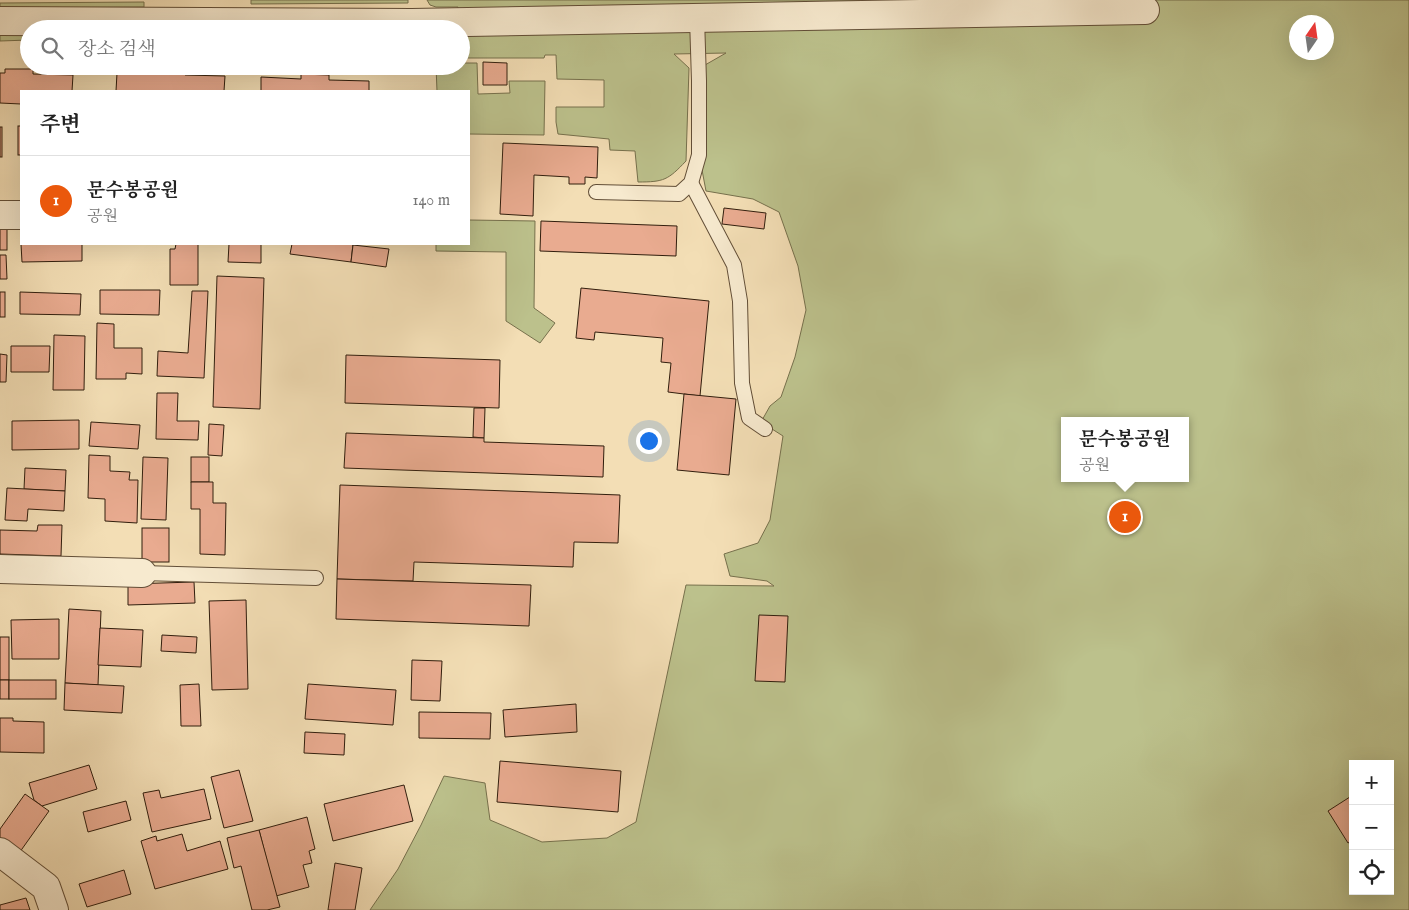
<!DOCTYPE html>
<html lang="ko">
<meta charset="utf-8">
<style>
:root{--surface:#fff;--page:#f6f6f6;--text:#222;--muted:#767676;--line:#e0e0e0;--accent:#ea580c}
body{margin:0;font-family:"IM FELL English","Noto Serif KR",serif;background:var(--page);color:var(--text)}
.controls{position:absolute;right:15px;bottom:15px;display:grid;overflow:hidden;border-radius:0px;box-shadow:0 5px 20px #0002}
.controls button{width:45px;height:45px;display:grid;place-items:center;padding:0;border:0;border-bottom:1px solid var(--line);background:var(--surface);color:var(--text);font:25px sans-serif}
.compass{position:absolute;left:1289px;top:15px;width:45px;height:45px;border-radius:50%;background:var(--surface);box-shadow:0 5px 20px #0002;rotate:13deg}
.you{position:absolute;left:648px;top:440px;width:18px;height:18px;margin:-12px;border:4px solid #fff;border-radius:50%;background:#1a73e8;box-shadow:0 0 0 8px #1a73e833}
.badge{display:grid;place-items:center;width:32px;height:32px;border-radius:50%;background:var(--accent);color:#fff;font-size:16px;font-weight:700}
.pin{position:absolute;translate:-50% -50%;border:2px solid #fff;box-shadow:0 1px 5px #0006}
.popup{position:absolute;left:1061px;top:417px;width:128px;height:65px;box-sizing:border-box;display:grid;place-content:center;border-radius:0px;background:var(--surface);filter:drop-shadow(0 1px 4px #0005);font-size:16px;white-space:nowrap;color:var(--muted)}
.popup b{font-size:19px;color:var(--text)}
.popup::after{content:'';position:absolute;left:50%;top:100%;margin-left:-10px;border:10px solid transparent;border-top-color:var(--surface)}
.list{margin:0;padding:0;list-style:none}
h2{display:flex;justify-content:space-between;align-items:center;height:65px;margin:0;padding:0 20px;font-size:21px}
h2 small{font-size:16px;font-weight:400;color:var(--muted)}
.list li{display:grid;grid-template-columns:32px 1fr auto;gap:15px;align-items:center;box-sizing:border-box;height:90px;padding:0 20px;border-top:1px solid var(--line)}
.list b{display:block;font-size:19px;white-space:nowrap}
.list p{margin:0;font-size:16px;white-space:nowrap;color:var(--muted)}
.list em{font-size:16px;font-style:normal;color:var(--muted)}
.icon{flex:none;width:28px;height:28px;fill:none;stroke:currentColor;stroke-width:2;stroke-linecap:round;stroke-linejoin:round}
.map{position:relative;flex:none;width:1409px;height:910px;overflow:hidden}
.search{position:absolute;background:var(--surface);box-shadow:0 5px 20px #0002;left:20px;top:20px;width:450px;height:55px;display:flex;align-items:center;gap:12px;box-sizing:border-box;padding:0 18px;border-radius:28px;color:var(--muted);font-size:19px}
.panel{position:absolute;background:var(--surface);box-shadow:0 5px 20px #0002;left:20px;top:90px;width:450px;height:155px;border-radius:0px}
.map>svg:first-child{display:block}
.green{fill:#bcc18c;stroke:#76704c;fill-rule:evenodd}
.building{fill:#e9ab90;stroke:#311e0d}
.lines{fill:none;stroke-linecap:round;stroke-linejoin:round}
.service-casing{stroke:#624e37;stroke-width:16}
.minor-casing{stroke:#624e37;stroke-width:30}
.tertiary-casing{stroke:#624e37;stroke-width:30}
.service{stroke:#f7eacf;stroke-width:14}
.minor{stroke:#f7eacf;stroke-width:28}
.tertiary{stroke:#f7eacf;stroke-width:28}
</style>
<div class="map">
<svg width="1409" height="910" viewBox="0 0 1409 910">
<rect width="100%" height="100%" fill="#f3deb5"/>
<filter id="stains"><feTurbulence type="fractalNoise" baseFrequency=".004" numOctaves="4"/><feColorMatrix values="0 0 0 0 .2 0 0 0 0 .09 0 0 0 0 .02 0 0 0 .5 -.17"/></filter>
<radialGradient id="worn" r=".72"><stop offset=".6" stop-color="#630" stop-opacity="0"/><stop offset="1" stop-color="#630" stop-opacity=".3"/></radialGradient>
<g class="green">
<path d="M251 0H408V3L251 4Z"/>
<path d="M427 0H1409V910H370L398 869 421 825 444 776 485 783 490 820 542 842 607 838 636 822 686 585 774 586 767 581 730 576 724 554 758 543 770 520 783 436 761 422 770 406 781 397 795 357 806 310 798 266 779 212 753 199 706 191 698 149 705 65 726 53 674 54 689 68 686 161C668 180 664 182 638 182L635 151 610 150 609 139 558 134 556 122V107H604V80L557 79 556 55H545L544 58H461V29L456 28 458 7H436L430 5ZM1296 22H1326V52H1296ZM1065 421H1185V478H1065ZM1353 764H1390V891H1353Z"/>
<path d="M144 2V7L0 8V3Z"/>
<path d="M0 33H29V40L0 41Z"/>
<path d="M461 63H477L478 94 510 93 509 81H545L544 135 469 134V91H437L436 66H461Z"/>
<path d="M469 220 535 221 534 308 555 323 540 343 506 321V252L436 251V244H469Z"/>
</g>
<g class="building">
<path d="M483 62 507 63V85H483Z"/>
<path d="M5 69H33V74L73 75 72 91H21V104L0 103V73H5Z"/>
<path d="M157 70H185V75L225 76 224 91H116L117 73 157 74Z"/>
<path d="M301 74 329 75V80L369 81V91H261V77L301 79Z"/>
<rect x="18" y="126" width="3" height="29"/>
<rect x="0" y="127" width="2" height="30"/>
<path d="M503 143 598 147 597 178 585 177V184H569V177L534 175 533 216 500 214Z"/>
<path d="M724 208 766 213 764 229 722 224Z"/>
<path d="M541 221 677 226 676 256 540 251Z"/>
<rect x="0" y="224" width="7" height="26"/>
<path d="M21 244H82V261L22 262Z"/>
<path d="M176 244H198V285H170V249H175Z"/>
<path d="M229 244H261V263L228 262Z"/>
<path d="M292 244H353L351 262 290 254Z"/>
<path d="M353 245 389 249 386 267 351 262Z"/>
<path d="M0 255H6L7 279H0Z"/>
<path d="M217 276 264 278 260 409 213 407Z"/>
<path d="M581 288 709 301 700 396 668 392 671 363 661 362 663 338 595 332 594 340 576 338Z"/>
<path d="M100 290H160L159 315 100 314Z"/>
<path d="M192 291H208L204 378 157 376 158 351 188 353Z"/>
<rect x="0" y="292" width="5" height="25"/>
<path d="M20 292 81 294 80 315 20 314Z"/>
<path d="M97 323 114 324V348H142V374L126 373V379H96Z"/>
<path d="M54 335 85 336 84 390H53Z"/>
<path d="M11 346H50L49 372H11Z"/>
<path d="M0 354 7 355 6 382H0Z"/>
<path d="M346 355 500 360 499 408 345 403Z"/>
<path d="M157 393H178L177 421H199L198 440 156 439Z"/>
<path d="M684 394 736 399 729 475 677 470Z"/>
<path d="M474 408H485L484 438 473 437Z"/>
<path d="M79 420V449L12 450V421Z"/>
<path d="M91 422 140 425 138 449 89 446Z"/>
<path d="M209 424 224 425 222 456 208 455Z"/>
<path d="M346 433 484 438V442L604 446 603 477 344 468Z"/>
<path d="M89 455 110 456V471L130 472 129 480H138L137 523 105 521V499L88 498Z"/>
<path d="M143 457 168 458 166 520 141 519Z"/>
<rect x="191" y="457" width="18" height="25"/>
<path d="M25 468 66 470 65 491 24 489Z"/>
<path d="M191 482H213V503H226L225 555 200 554V509H191Z"/>
<path d="M340 485 620 495 618 543 574 542 573 567 414 562 413 581 337 579Z"/>
<path d="M7 488 65 491 64 511 28 509 27 521 5 520Z"/>
<path d="M38 525H62L61 556 0 554V530L37 531Z"/>
<rect x="142" y="528" width="27" height="34"/>
<path d="M337 579 531 585 529 626 336 619Z"/>
<path d="M194 582 195 603 128 605V584Z"/>
<path d="M246 600 248 689 212 690 209 601Z"/>
<path d="M69 609 101 611 98 685 65 683Z"/>
<path d="M759 615 788 616 785 682 755 681Z"/>
<path d="M59 619V659H12L11 620Z"/>
<path d="M100 628 143 630 141 667 98 665Z"/>
<path d="M162 635 197 637 196 653 161 651Z"/>
<rect x="0" y="637" width="9" height="43"/>
<path d="M412 660 442 661 440 701 411 700Z"/>
<rect x="0" y="680" width="9" height="19"/>
<rect x="9" y="680" width="47" height="19"/>
<path d="M65 683 124 686 122 713 64 710Z"/>
<path d="M199 684 201 726H181L180 685Z"/>
<path d="M308 684 396 690 393 725 305 719Z"/>
<path d="M576 704 577 732 505 737 503 710Z"/>
<path d="M419 712 491 713 490 739 419 738Z"/>
<path d="M0 718H13V721L44 722V753L0 752Z"/>
<path d="M305 732 345 734 344 755 304 753Z"/>
<path d="M500 761 621 771 618 812 497 802Z"/>
<path d="M89 765 97 789 42 806 34 800 29 783Z"/>
<path d="M239 770 253 821 224 828 211 777Z"/>
<path d="M404 785 413 821 333 841 324 804Z"/>
<path d="M204 789 211 819 152 832 143 793 159 790 161 798Z"/>
<path d="M25 794 49 811 17 856 0 844V829Z"/>
<path d="M1353 795V840L1348 843 1328 811Z"/>
<path d="M126 801 131 820 88 832 83 812Z"/>
<path d="M307 817 315 849 309 851 312 863 303 865 309 887 276 896 259 830Z"/>
<path d="M259 830 280 907 267 910H252L241 866 234 868 227 838Z"/>
<path d="M182 834 187 851 220 841 228 869 155 889 141 841 156 836 157 841Z"/>
<path d="M335 863 362 868 355 910H328Z"/>
<path d="M124 870 131 894 87 907 79 884Z"/>
<path d="M26 898 30 910H0V905Z"/>
</g>
<g class="lines">
<g class="service-casing">
<g id="service">
<path d="M691 183 734 265 740 301 742 383 749 418 765 429"/>
<path d="M596 192 679 194 691 183 699 155V81L697 18"/>
<path d="M142 573 316 578"/>
</g>
</g>
<g class="minor-casing">
<g id="minor">
<path d="M0 215H21"/>
<path d="M0 569 142 573"/>
<path d="M0 852 46 887 54 910"/>
</g>
</g>
<g class="tertiary-casing">
<path id="tertiary" d="M0 21 412 23 1145 10"/>
</g>
<use href="#service" class="service"/>
<use href="#minor" class="minor"/>
<use href="#tertiary" class="tertiary"/>
</g>
<rect width="100%" height="100%" filter="url(#stains)"/>
<rect width="100%" height="100%" fill="url(#worn)"/>
</svg>
<div class="controls">
<button>+</button>
<button>−</button>
<button><svg class="icon" aria-label="locate" viewBox="0 0 24 24"><circle cx="12" cy="12" r="6"/><path d="M12 2v4M12 18v4M2 12h4M18 12h4"/></svg></button>
</div>
<svg class="compass" viewBox="-18 -18 36 36"><path d="M0-13l5 13h-10z" fill="#e53935"/><path d="M0 13l5-13h-10z" fill="#767676"/></svg>
<div class="you"></div>
<div class="pin badge" style="left:1125px;top:517px">1</div>
<div class="popup"><b>문수봉공원</b>공원</div>
<div class="search"><svg class="icon" aria-label="search" viewBox="0 0 24 24"><circle cx="10" cy="10" r="6"/><path d="M15 15l6 6"/></svg>장소 검색</div>
<section class="panel">
<h2>주변<small></small></h2>
<ul class="list">
<li><span class="badge">1</span><div><b>문수봉공원</b><p>공원</p></div><em>140 m</em></li>
</ul>
</section>
</div>
